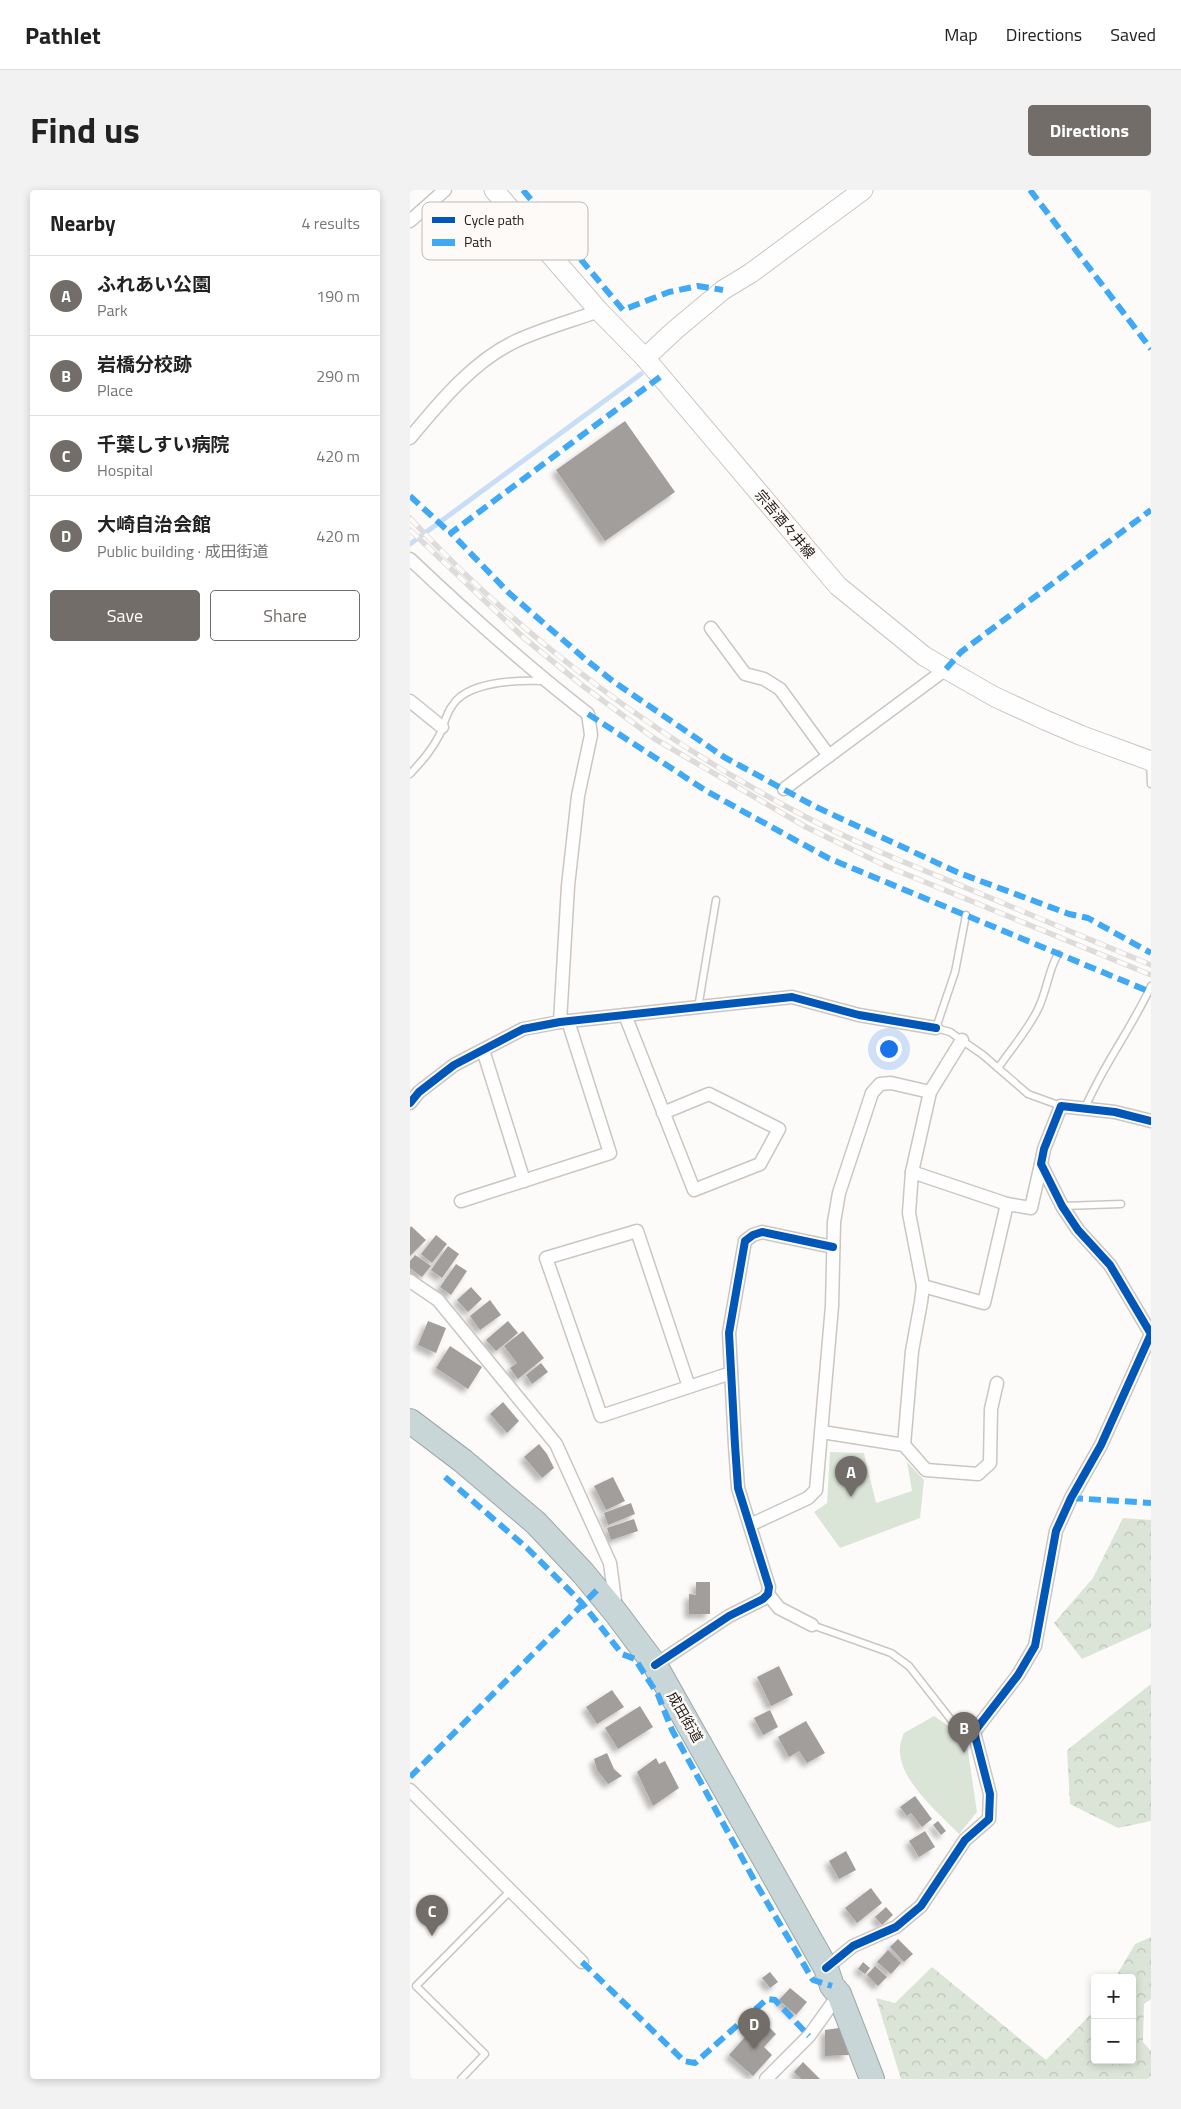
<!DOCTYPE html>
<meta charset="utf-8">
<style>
:root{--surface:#fff;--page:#f2f2f2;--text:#222;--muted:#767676;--line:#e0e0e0;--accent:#736d69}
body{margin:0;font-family:"Titillium Web","Noto Sans JP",sans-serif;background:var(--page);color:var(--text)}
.controls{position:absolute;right:15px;bottom:15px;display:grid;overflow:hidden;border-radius:5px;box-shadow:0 2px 8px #0003}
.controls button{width:45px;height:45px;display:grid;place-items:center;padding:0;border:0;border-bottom:1px solid var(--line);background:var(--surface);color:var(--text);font:25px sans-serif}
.you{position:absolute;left:478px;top:858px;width:18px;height:18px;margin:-12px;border:4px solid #fff;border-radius:50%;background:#1a73e8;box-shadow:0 0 0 8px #1a73e833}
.badge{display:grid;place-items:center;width:32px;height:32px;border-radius:50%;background:var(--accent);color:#fff;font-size:16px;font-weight:700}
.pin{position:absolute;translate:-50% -41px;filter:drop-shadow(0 1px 2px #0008)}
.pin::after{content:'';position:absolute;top:26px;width:18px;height:15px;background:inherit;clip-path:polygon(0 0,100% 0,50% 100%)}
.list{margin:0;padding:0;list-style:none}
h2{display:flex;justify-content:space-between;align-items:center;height:65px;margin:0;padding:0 20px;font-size:21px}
h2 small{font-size:16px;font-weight:400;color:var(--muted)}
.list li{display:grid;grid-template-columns:32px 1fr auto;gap:15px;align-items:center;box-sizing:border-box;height:80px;padding:0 20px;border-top:1px solid var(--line)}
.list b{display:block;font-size:19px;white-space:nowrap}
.list p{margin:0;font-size:16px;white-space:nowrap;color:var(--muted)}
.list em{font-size:16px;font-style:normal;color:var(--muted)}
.actions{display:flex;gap:10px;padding:15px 20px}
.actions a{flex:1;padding:11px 0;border:1px solid var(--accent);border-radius:5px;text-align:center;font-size:18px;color:var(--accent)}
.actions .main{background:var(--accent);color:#fff}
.map{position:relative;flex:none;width:741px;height:1889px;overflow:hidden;border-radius:5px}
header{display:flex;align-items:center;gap:30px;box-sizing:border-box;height:70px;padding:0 25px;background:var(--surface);border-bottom:1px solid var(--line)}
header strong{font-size:24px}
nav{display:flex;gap:28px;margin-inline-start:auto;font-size:18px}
.intro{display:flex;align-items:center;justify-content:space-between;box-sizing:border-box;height:120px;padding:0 30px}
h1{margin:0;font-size:35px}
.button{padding:12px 22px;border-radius:5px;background:var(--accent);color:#fff;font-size:18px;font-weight:700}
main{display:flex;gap:30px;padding:0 30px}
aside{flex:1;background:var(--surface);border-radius:5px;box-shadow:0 2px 8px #0003}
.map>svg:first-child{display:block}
.forest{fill:url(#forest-crowns)}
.green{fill:#dbe5d7}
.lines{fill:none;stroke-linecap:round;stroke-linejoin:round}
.stream{stroke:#c8def7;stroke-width:5}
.building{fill:#a29e9c;filter:url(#shadow)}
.lane-casing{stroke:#cac6c2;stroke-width:9}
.street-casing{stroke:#cac6c2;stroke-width:15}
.secondary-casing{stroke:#cac6c2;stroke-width:21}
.highway-casing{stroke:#9ba8a9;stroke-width:26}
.lane{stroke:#fffefe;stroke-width:6}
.street{stroke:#fffefe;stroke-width:12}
.secondary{stroke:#fffefe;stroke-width:19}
.highway{stroke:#c8d6d8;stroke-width:24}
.rail-casing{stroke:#dddcda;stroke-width:5.5}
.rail{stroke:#fefaf8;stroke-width:4;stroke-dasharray:11;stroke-linecap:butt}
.quiet{stroke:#3fa9f5;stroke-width:6;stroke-dasharray:12 6;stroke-linecap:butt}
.cycleway-casing{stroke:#fefaf8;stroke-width:11}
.cycleway{stroke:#0057b8;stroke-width:8}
.labels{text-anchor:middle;stroke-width:5;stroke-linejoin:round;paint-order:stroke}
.street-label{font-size:14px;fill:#28201b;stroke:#fefaf8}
.key{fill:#fefaf8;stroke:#beb9b6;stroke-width:1}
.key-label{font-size:14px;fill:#28201b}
</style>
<header>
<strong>Pathlet</strong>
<nav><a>Map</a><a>Directions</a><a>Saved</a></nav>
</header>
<div class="intro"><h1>Find us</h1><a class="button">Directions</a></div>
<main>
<aside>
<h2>Nearby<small>4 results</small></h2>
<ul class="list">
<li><span class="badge">A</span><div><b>ふれあい公園</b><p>Park</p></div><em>190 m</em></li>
<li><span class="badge">B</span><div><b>岩橋分校跡</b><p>Place</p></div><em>290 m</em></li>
<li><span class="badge">C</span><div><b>千葉しすい病院</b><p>Hospital</p></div><em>420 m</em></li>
<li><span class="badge">D</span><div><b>大崎自治会館</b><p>Public building · 成田街道</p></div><em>420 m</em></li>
</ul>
<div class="actions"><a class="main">Save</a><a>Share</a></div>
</aside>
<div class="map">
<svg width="741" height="1889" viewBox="0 0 741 1889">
<defs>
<pattern id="forest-crowns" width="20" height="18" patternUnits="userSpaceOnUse" patternTransform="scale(1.25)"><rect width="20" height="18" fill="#dbe5d7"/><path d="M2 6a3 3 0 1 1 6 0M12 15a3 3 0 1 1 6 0" fill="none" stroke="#bcc4b8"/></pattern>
<filter id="shadow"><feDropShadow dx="-4.5" dy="4.5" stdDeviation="2.5" flood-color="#0004"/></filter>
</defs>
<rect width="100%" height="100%" fill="#fdfbf9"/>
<g class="forest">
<path d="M713 1328 741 1330V1438L672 1469 644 1433 683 1388Z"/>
<path d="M741 1494V1631L708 1638 660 1614 657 1560Z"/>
<path d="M741 1747V1809L734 1814 733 1852 741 1861V1889H491L466 1808 485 1813 522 1777 636 1870 685 1820V1870H722V1788H705L725 1754Z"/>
</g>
<g class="green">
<path d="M420 1262 454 1263 466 1313 502 1301 497 1272 514 1290 510 1328 430 1358 404 1322 417 1313Z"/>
<path d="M524 1526 556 1548 567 1622 549 1644C529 1623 488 1590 490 1558 490 1553 492 1548 494 1543Z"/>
</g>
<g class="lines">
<path class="stream" d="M0 354 231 184"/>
</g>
<g class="building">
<path d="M215 231 265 302 195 351 146 280Z"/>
<path d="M1 1036 16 1050 0 1066V1038Z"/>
<path d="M26 1045 37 1054 22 1073 11 1064Z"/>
<path d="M38 1056 49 1064 32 1088 21 1080Z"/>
<path d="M5 1065 21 1076 12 1087 0 1078V1071Z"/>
<path d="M46 1074 57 1081 41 1105 30 1097Z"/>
<path d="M61 1097 72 1109 58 1122 47 1110Z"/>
<path d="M80 1110 91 1125 70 1140 60 1126Z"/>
<path d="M18 1131 36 1138 26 1163 8 1155Z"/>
<path d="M98 1131 108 1143 86 1161 76 1150Z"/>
<path d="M113 1141 134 1168 108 1189 100 1178 107 1173 94 1156Z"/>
<path d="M40 1156 72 1177 58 1199 26 1178Z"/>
<path d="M131 1173 138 1182 122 1194 116 1185Z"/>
<path d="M93 1212 109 1231 97 1243 80 1224Z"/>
<path d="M129 1254 137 1264 144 1278 132 1288 114 1267Z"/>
<path d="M203 1287 215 1311 196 1320 184 1296Z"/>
<path d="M221 1313 225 1324 198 1335 194 1323Z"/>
<path d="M224 1329 228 1341 201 1350 197 1338Z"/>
<path d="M286 1392H300V1424H279V1404L286 1405Z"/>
<path d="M369 1476 383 1505 361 1516 347 1487Z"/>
<path d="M202 1500 214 1517 187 1534 176 1517Z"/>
<path d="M230 1516 243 1537 208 1559 195 1538Z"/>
<path d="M360 1520 368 1537 353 1545 344 1528Z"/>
<path d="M396 1531 415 1563 397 1573 389 1561 379 1567 368 1547Z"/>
<path d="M197 1563 204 1579 212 1586 198 1594 187 1580 184 1569Z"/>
<path d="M246 1568 249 1574 255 1571 269 1598 243 1616 227 1582Z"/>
<path d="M505 1606 522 1629 512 1637 501 1623 497 1626 490 1617Z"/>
<path d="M528 1631 536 1641 531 1645 523 1635Z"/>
<path d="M515 1641 525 1657 509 1667 499 1651Z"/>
<path d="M436 1661 446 1680 429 1689 419 1671Z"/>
<path d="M461 1698 472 1713 447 1733 435 1718Z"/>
<path d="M476 1717 483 1725 472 1735 465 1727Z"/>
<path d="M488 1749 503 1764 494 1772 480 1757Z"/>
<path d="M478 1760 491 1773 481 1784 467 1772Z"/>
<path d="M453 1772 460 1778 455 1784 448 1779Z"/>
<path d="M465 1776 477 1787 468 1796 457 1785Z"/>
<path d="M360 1782 368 1792 360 1798 352 1788Z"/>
<path d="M380 1798 397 1812 386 1825 369 1810Z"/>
<path d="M351 1829 366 1844 354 1857 362 1865 343 1886 319 1865Z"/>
<path d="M429 1838 439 1865 415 1866V1840Z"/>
<path d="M393 1872 410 1889H391L384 1882Z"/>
</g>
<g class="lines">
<g class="lane-casing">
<g id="lane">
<path d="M740 571 741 594"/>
<path d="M0 584C12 571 22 560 30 544 34 535 36 524 42 516 57 491 108 490 135 491"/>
<path d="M556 725 545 782 526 838 540 842 573 865 618 904 651 916"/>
<path d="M288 818 306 710"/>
<path d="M588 878C601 859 618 840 628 819 637 801 638 781 648 764"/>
<path d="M675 918C693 875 722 838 741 796"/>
<path d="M653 1016 711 1014"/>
<path d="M402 1435 481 1463 499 1476 542 1531 564 1542"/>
<path d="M51 1889 75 1864 6 1796 100 1701"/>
</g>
</g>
<g class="street-casing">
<g id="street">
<path d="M0 31 35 0"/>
<path d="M0 248C29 213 63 171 106 151 132 139 161 131 189 121"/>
<path d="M0 369C58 424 116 476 178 524L181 545 168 606 158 696 150 832"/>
<path d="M301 438 335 484 354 489 370 499 419 566"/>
<path d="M0 511 32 537"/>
<path d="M374 599 536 479"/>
<path d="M215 825 284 1000 350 974 369 939 299 904 253 923"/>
<path d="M73 860 114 991"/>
<path d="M0 913 9 902 44 875 113 839 150 832 382 807 449 825 526 838"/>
<path d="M502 982 597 1014 621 1018 631 974"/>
<path d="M51 1011 200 963 158 831"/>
<path d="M0 1091 28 1110 146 1254 200 1373 206 1418"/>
<path d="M513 1096 574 1113 597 1014"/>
<path d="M279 1197 227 1041 136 1068 191 1226 321 1183"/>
<path d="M412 1242 494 1255 516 1280 568 1284 580 1273 581 1219 587 1193"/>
<path d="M494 1255 502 1161 511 1112 513 1096 499 1023 502 982 520 902 552 850"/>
<path d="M340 1335 398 1308 406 1300 422 1116 424 1032 429 1003 462 903 470 894 481 893 520 902"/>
<path d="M358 1404 369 1418 402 1435"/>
<path d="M245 1475 319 1426 353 1409 358 1404 359 1397 328 1298 325 1255 319 1143 335 1051 343 1045 352 1042 423 1057"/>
<path d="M0 1600 172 1772"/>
<path d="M416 1778 443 1756 486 1737 511 1716 555 1650 579 1629 580 1604 564 1542 608 1485 625 1456 646 1341 661 1308 691 1255 741 1144 700 1075 668 1040 652 1016 631 974 634 959 651 916 705 922 741 931"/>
<path d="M356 1889 399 1846 429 1804"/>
</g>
</g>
<g class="secondary-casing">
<g id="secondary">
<path d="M84 0 189 121 235 168 428 396 514 466 536 479 585 507 635 530 670 545 741 571"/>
<path d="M235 168 265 140 313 100 341 83 453 0"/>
</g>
</g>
<g class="highway-casing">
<path id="highway" d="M0 1231 53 1271 126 1333 173 1383 206 1423 245 1475 416 1778 422 1796 429 1804 462 1889"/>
</g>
<use href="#lane" class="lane"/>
<use href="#street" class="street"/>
<use href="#secondary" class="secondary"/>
<use href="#highway" class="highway"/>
<g class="rail-casing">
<g id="rail">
<path d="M0 328C112 449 252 552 398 628 450 655 504 676 559 699 620 724 680 750 741 775"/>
<path d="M0 340 114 448 173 496 245 549 396 637 476 676 741 785"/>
</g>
</g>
<use href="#rail" class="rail"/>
<g class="quiet">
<path d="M113 0 213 120 259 102 288 96 313 100"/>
<path d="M620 0 741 159"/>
<path d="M250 187 41 343 99 403 175 469 204 492 314 567 406 617 549 683 659 724 678 728 741 763"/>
<path d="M0 306 37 340"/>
<path d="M536 479 551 462 741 320"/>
<path d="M178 524 298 602 418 668 738 801"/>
<path d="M35 1287 117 1358 172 1413 212 1464 225 1469 248 1505 262 1540 348 1697 403 1790 422 1796"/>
<path d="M661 1308 741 1313"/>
<path d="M0 1587 187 1400"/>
<path d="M172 1772 274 1871 285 1873 357 1809 365 1810 399 1846"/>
</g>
<g class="cycleway-casing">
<g id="cycleway">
<path d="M0 913 9 902 44 875 113 839 150 832 382 807 449 825 526 838"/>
<path d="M245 1475 319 1426 353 1409 358 1404 359 1397 328 1298 325 1255 319 1143 335 1051 343 1045 352 1042 423 1057"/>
<path d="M416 1778 443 1756 486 1737 511 1716 555 1650 579 1629 580 1604 564 1542 608 1485 625 1456 646 1341 661 1308 691 1255 741 1144 700 1075 668 1040 652 1016 631 974 634 959 651 916 705 922 741 931"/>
</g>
</g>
<use href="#cycleway" class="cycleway"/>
</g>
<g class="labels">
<g class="street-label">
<text transform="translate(375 334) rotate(50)" y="5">宗吾酒々井線</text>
<text transform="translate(275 1527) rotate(60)" y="5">成田街道</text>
</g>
</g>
<rect x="12" y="12" width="166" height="58" rx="8" class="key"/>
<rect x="22" y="27" width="23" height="6" fill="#0057b8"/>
<rect x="22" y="49" width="23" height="7" fill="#3fa9f5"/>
<g class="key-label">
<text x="54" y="35">Cycle path</text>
<text x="54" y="57">Path</text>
</g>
</svg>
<div class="controls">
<button>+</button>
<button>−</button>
</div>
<div class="you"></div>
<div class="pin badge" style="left:441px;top:1307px">A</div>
<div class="pin badge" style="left:554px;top:1563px">B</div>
<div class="pin badge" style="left:22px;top:1746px">C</div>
<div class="pin badge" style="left:344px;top:1859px">D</div>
</div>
</main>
